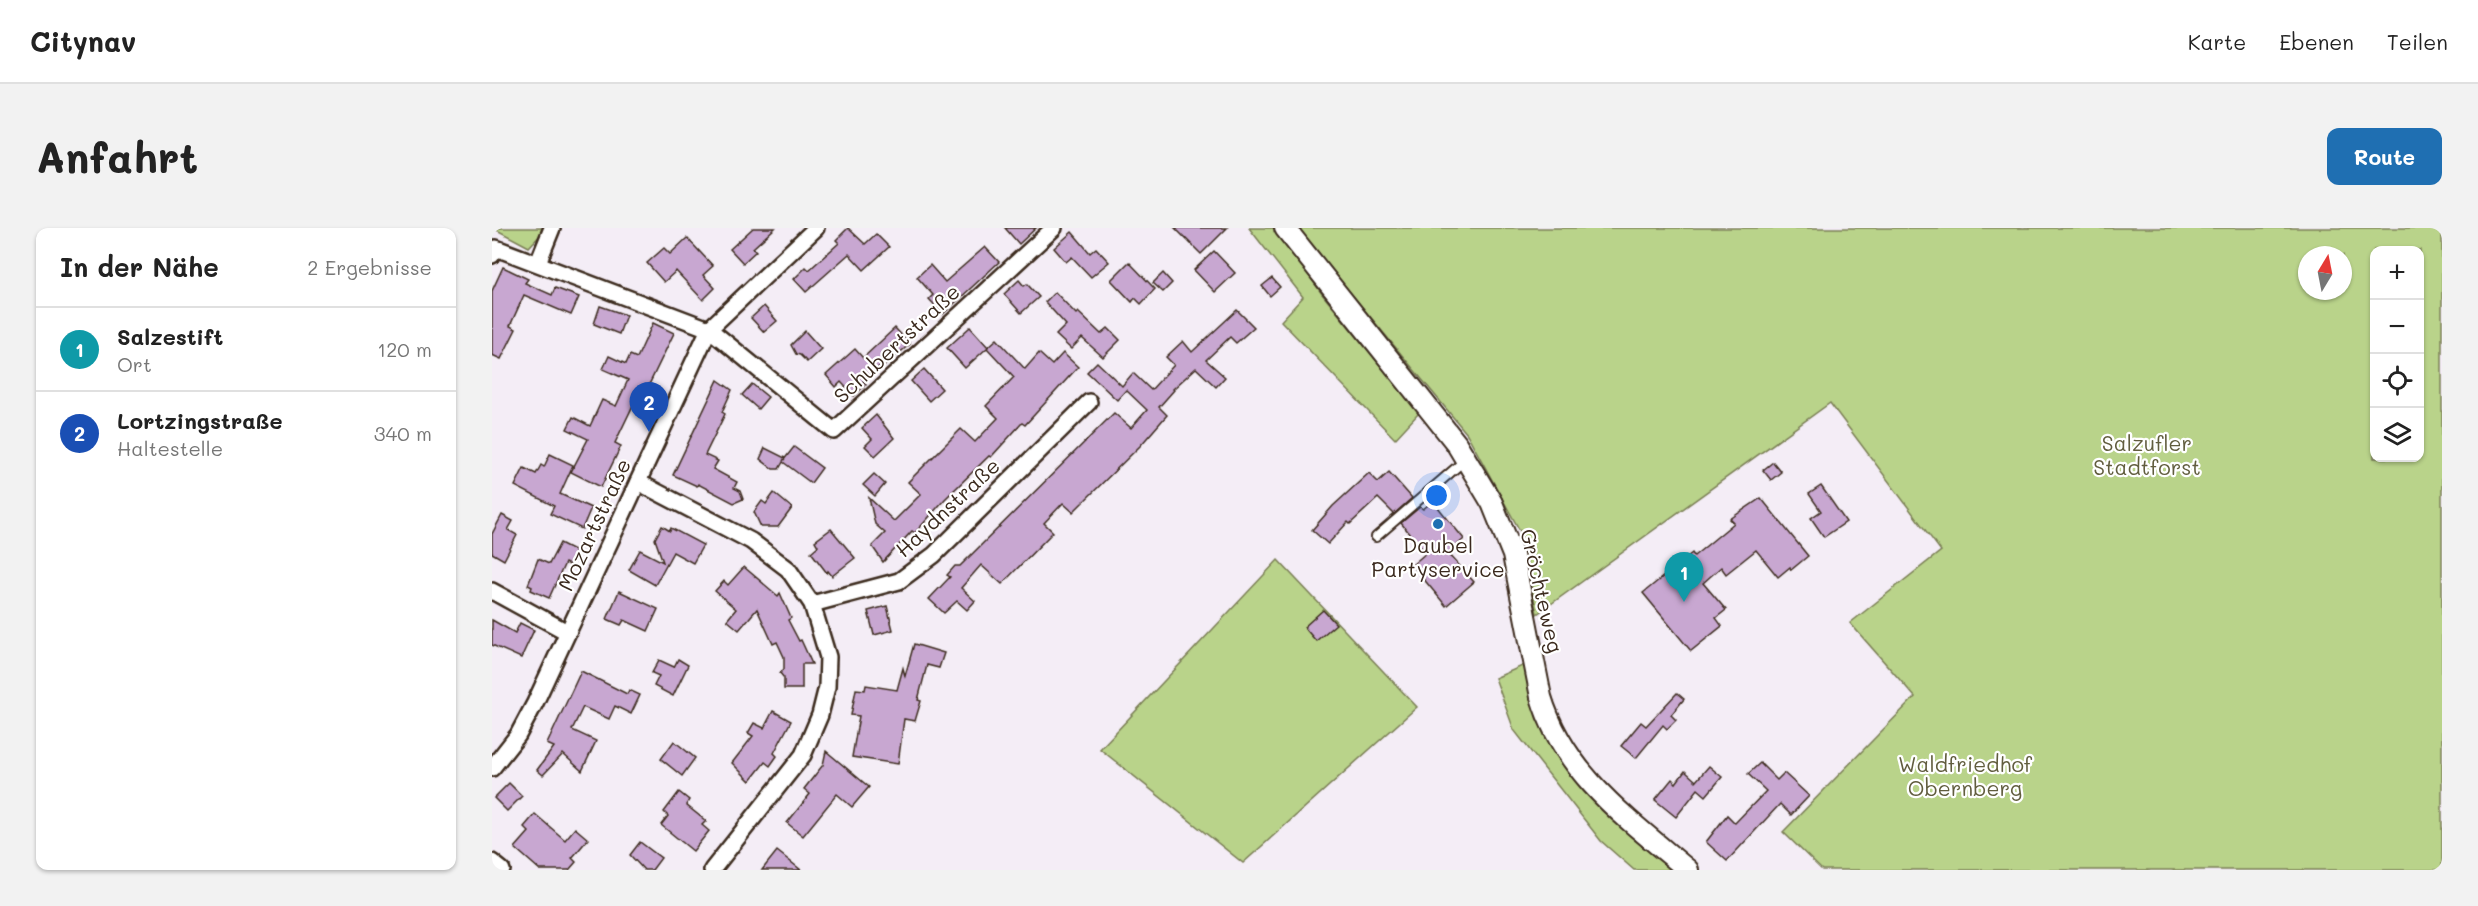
<!DOCTYPE html>
<html lang="de">
<meta charset="utf-8">
<style>
:root{--surface:#fff;--page:#f2f2f2;--text:#222;--muted:#767676;--line:#e0e0e0;--accent:#1f6fb2}
body{margin:0;font-family:Mali,sans-serif;background:var(--page);color:var(--text)}
.controls{position:absolute;right:18px;top:18px;display:grid;overflow:hidden;border-radius:12px;box-shadow:0 2px 4px #0004}
.controls button{width:54px;height:54px;display:grid;place-items:center;padding:0;border:0;border-bottom:2px solid var(--line);background:var(--surface);color:var(--text);font:30px sans-serif}
.compass{position:absolute;left:1806px;top:18px;width:54px;height:54px;border-radius:50%;background:var(--surface);box-shadow:0 2px 4px #0004;rotate:10deg}
.you{position:absolute;left:945px;top:268px;width:21px;height:21px;margin:-15px;border:4px solid #fff;border-radius:50%;background:#1a73e8;box-shadow:0 0 0 9px #1a73e833}
.badge{display:grid;place-items:center;width:39px;height:39px;border-radius:50%;background:var(--accent);color:#fff;font-size:20px;font-weight:700}
.pin{position:absolute;translate:-50% -50px;filter:drop-shadow(0 2px 3px #0008)}
.pin::after{content:'';position:absolute;top:32px;width:21px;height:18px;background:inherit;clip-path:polygon(0 0,100% 0,50% 100%)}
.list{margin:0;padding:0;list-style:none}
h2{display:flex;justify-content:space-between;align-items:center;height:78px;margin:0;padding:0 24px;font-size:26px}
h2 small{font-size:20px;font-weight:400;color:var(--muted)}
.list li{display:grid;grid-template-columns:39px 1fr auto;gap:18px;align-items:center;box-sizing:border-box;height:84px;padding:0 24px;border-top:2px solid var(--line)}
.list b{display:block;font-size:22px;white-space:nowrap}
.list p{margin:0;font-size:20px;white-space:nowrap;color:var(--muted)}
.list em{font-size:20px;font-style:normal;color:var(--muted)}
.icon{flex:none;width:33px;height:33px;fill:none;stroke:currentColor;stroke-width:2;stroke-linecap:round;stroke-linejoin:round}
.map{position:relative;flex:none;width:1950px;height:642px;overflow:hidden;border-radius:12px}
header{display:flex;align-items:center;gap:36px;box-sizing:border-box;height:84px;padding:0 30px;background:var(--surface);border-bottom:2px solid var(--line)}
header strong{font-size:28px}
nav{display:flex;gap:33px;margin-inline-start:auto;font-size:21px}
.intro{display:flex;align-items:center;justify-content:space-between;box-sizing:border-box;height:144px;padding:0 36px}
h1{margin:0;font-size:42px}
.button{padding:15px 27px;border-radius:12px;background:var(--accent);color:#fff;font-size:21px;font-weight:700}
main{display:flex;gap:36px;padding:0 36px}
aside{flex:1;background:var(--surface);border-radius:12px;box-shadow:0 2px 4px #0004}
.map>svg:first-child{display:block}
.green{fill:#b9d38a;stroke:#7a7e54;stroke-width:1.5;fill-rule:evenodd}
.building{fill:#c8a7d1;stroke:#3b2a1e;stroke-width:1.5}
.lines{fill:none;stroke-linecap:round;stroke-linejoin:round}
.service-casing{stroke:#3b2a1e;stroke-width:12}
.minor-casing{stroke:#3b2a1e;stroke-width:20}
.tertiary-casing{stroke:#3b2a1e;stroke-width:24}
.service{stroke:#fff;stroke-width:8}
.minor{stroke:#fff;stroke-width:15}
.tertiary{stroke:#fff;stroke-width:20}
.poi-dot{fill:#1f6fb2;stroke:#fff;stroke-width:2}
.labels{text-anchor:middle;stroke-width:4.5;stroke-linejoin:round;paint-order:stroke}
.street-label{font-size:21px;fill:#3b2a1e;stroke:#fff}
.park-label{font-size:21px;fill:#615d3e;stroke:#fff}
.poi-label{font-size:21px;fill:#3b2a1e;stroke:#fff}
</style>
<header>
<strong>Citynav</strong>
<nav><a>Karte</a><a>Ebenen</a><a>Teilen</a></nav>
</header>
<div class="intro"><h1>Anfahrt</h1><a class="button">Route</a></div>
<main>
<aside>
<h2>In der Nähe<small>2 Ergebnisse</small></h2>
<ul class="list">
<li><span class="badge" style="background:#0f9aa8">1</span><div><b>Salzestift</b><p>Ort</p></div><em>120 m</em></li>
<li><span class="badge" style="background:#1a4fb4">2</span><div><b>Lortzingstraße</b><p>Haltestelle</p></div><em>340 m</em></li>
</ul>
</aside>
<div class="map">
<svg width="1950" height="642" viewBox="0 0 1950 642">
<rect width="100%" height="100%" fill="#f4edf6"/>
<filter id="ink" filterUnits="userSpaceOnUse"><feTurbulence type="fractalNoise" baseFrequency=".0167" numOctaves="2"/><feDisplacementMap in="SourceGraphic" scale="12" xChannelSelector="R" yChannelSelector="G"/><feConvolveMatrix kernelMatrix="1 2 1 2 8 2 1 2 1" color-interpolation-filters="sRGB"/></filter>
<g filter="url(#ink)">
<g class="green">
<path d="M1 0H55L37 19Z"/>
<path d="M757 0H783L830 66 927 185 903 211 789 93 811 69Z"/>
<path d="M805 0H1950V642H1330L1291 604 1423 469 1358 395 1449 323 1338 175 1045 386 1029 305 975 206ZM1882 22H1928V230H1882ZM1815 27H1851V63H1815Z"/>
<path d="M786 332 925 479 751 635 608 521Z"/>
<path d="M1037 435 1049 493 1184 642H1142L1109 613 1022 502 1003 450Z"/>
</g>
<g class="building">
<path d="M261 0H283L261 20 264 23 251 35 238 21Z"/>
<path d="M356 0 373 16 384 6 397 19 372 42 357 26 314 64 302 51 314 39 317 42 347 15 344 12Z"/>
<path d="M513 0H544L527 16Z"/>
<path d="M683 0H735L709 26Z"/>
<path d="M580 4 598 25 604 20 617 34 599 49 580 29 574 34 562 20Z"/>
<path d="M195 10 221 38 211 47 223 60 211 72 184 43 172 54 155 35 172 20 178 26Z"/>
<path d="M493 19 507 34 451 86 437 71 441 67 425 49 438 37 453 54Z"/>
<path d="M722 23 743 45 723 64 702 42Z"/>
<path d="M637 34 663 61 649 76 643 70 640 74 619 52Z"/>
<path d="M11 39 36 51 33 55 60 67 63 60 87 69 79 87 32 67 18 98 24 101 9 131 0 127V63Z"/>
<path d="M671 45 680 55 671 64 661 55Z"/>
<path d="M780 50 788 59 778 68 770 58Z"/>
<path d="M527 52 532 58 535 56 547 69 529 85 512 66Z"/>
<path d="M563 64 584 86 586 84 609 106 616 100 628 112 611 129 590 110 579 121 564 107 574 97 553 74Z"/>
<path d="M108 78 134 87 127 106 102 96Z"/>
<path d="M272 78 285 93 272 104 259 90Z"/>
<path d="M745 82 762 99 744 115 738 109 714 132 733 149 724 159 704 140 681 161 682 162 667 179 675 187 648 218 581 284 571 275 552 295 561 304 510 356 489 337 469 360 483 373 475 382 465 373 452 385 437 371 458 349 455 347 463 338H468L622 185 639 200 655 182 634 162 625 172 607 155 595 144 605 134 630 158 641 145 659 162 682 137 674 129 691 113 700 124Z"/>
<path d="M161 95 182 105 152 167 147 165 123 215 129 218 109 259 79 244 96 211 75 201 81 189 98 198 110 172 124 178 136 152 111 141 117 128 134 136 138 127 145 130Z"/>
<path d="M478 99 496 119 505 111 533 141 547 125 560 137 571 125 586 139 533 197 530 195 499 229 497 228 453 271 423 305 420 303 391 334 380 318 393 305 383 296 377 270 402 293 429 266 416 254 469 201 483 214 506 190 494 178 522 149 495 120 473 140 455 120Z"/>
<path d="M403 100 418 116 391 139 389 137 371 153 374 156 362 168 349 154 344 159 334 147 363 121 371 130Z"/>
<path d="M313 103 329 121 315 134 308 127 304 126 299 117Z"/>
<path d="M432 141 450 161 437 173 419 153Z"/>
<path d="M226 152 240 162 230 184 233 186 213 227 226 233 221 241 245 254 242 260 248 263 251 271 242 275 206 256 205 258 181 247Z"/>
<path d="M260 156 276 169 266 181 250 167Z"/>
<path d="M384 187 402 210 383 228 373 218 380 211 370 200Z"/>
<path d="M302 219 330 240 319 255 291 234 287 241H281L268 231 273 220 293 230 291 233Z"/>
<path d="M58 226 81 237 68 266 99 280 90 301 58 286 62 278 23 258 32 240 44 246 49 237 52 239Z"/>
<path d="M1281 234 1289 244 1279 252 1271 242Z"/>
<path d="M897 244 920 270 902 286 886 270 858 296 856 294 836 316 820 302 841 278 877 245 886 254Z"/>
<path d="M382 246 393 256 383 268 371 257Z"/>
<path d="M1329 258 1354 294 1332 309 1319 290 1329 283 1317 266Z"/>
<path d="M282 265 300 280 286 299H269L262 284 270 273 274 276Z"/>
<path d="M1269 270 1316 328 1299 342 1298 339 1286 349 1264 322 1234 346 1229 339 1211 355 1234 382 1224 390 1230 398 1199 423 1151 365 1200 325 1202 328 1242 295 1238 291Z"/>
<path d="M941 273 972 311 956 325 982 354 954 378 920 337 934 325 909 295 928 279 931 281Z"/>
<path d="M10 287 21 293 16 302 25 307 12 332 0 325V306Z"/>
<path d="M170 298 178 303 179 300 211 317 201 335 181 324 163 357 137 342 148 322 171 334 163 311Z"/>
<path d="M339 301 363 330 340 348 336 343 335 345 319 324 326 318 323 313Z"/>
<path d="M68 315 84 323 77 337 73 335 57 370 39 362 40 359 36 357 46 331 57 336Z"/>
<path d="M252 339 286 368 288 365 299 390 296 392 307 413 309 412 320 436H310V461H292V450L288 445 292 441V429L285 414 281 416 265 381 247 402 235 392 244 381 223 363 232 353 236 357Z"/>
<path d="M127 363 166 381 156 403 132 392 129 397 115 391Z"/>
<path d="M395 378 401 402 382 407 376 383Z"/>
<path d="M831 382 844 396 824 413 812 399Z"/>
<path d="M0 392 23 405 28 395 42 402 29 430 0 417Z"/>
<path d="M422 416 452 425 447 440 435 437 426 472 429 473 423 493 412 491 406 536 360 529 367 488 359 487 364 461 373 462 374 457 405 462 411 440 413 448Z"/>
<path d="M186 431 196 437 181 468 162 458 167 448 160 445 167 432 182 439Z"/>
<path d="M89 443 135 466 137 462 148 467 139 486 123 478 117 491 91 479 80 502 104 513 90 543 71 526 51 547 45 542 62 519 55 516Z"/>
<path d="M1185 465 1192 471 1179 487 1184 492 1175 501 1171 497 1144 530 1129 518 1149 494 1154 498Z"/>
<path d="M281 483 299 493 282 525 285 528 278 538 273 534 258 553 240 535 261 508 256 505 262 495 272 500Z"/>
<path d="M182 513 203 530 190 548 169 531Z"/>
<path d="M334 523 377 559 360 579 345 566 311 608 295 595 318 566 312 561 331 537Z"/>
<path d="M1268 535 1285 552 1292 545 1317 568 1299 587 1288 576 1235 633 1214 614 1235 587 1243 595 1274 563 1256 546Z"/>
<path d="M1217 538 1230 549 1214 568 1206 561 1184 589 1163 572 1180 551 1184 555 1193 543 1204 553Z"/>
<path d="M17 555 30 568 15 583 2 570Z"/>
<path d="M187 564 197 572 194 577 214 593 210 597 217 603 201 623 169 597 176 588 172 584Z"/>
<path d="M43 586 73 612 83 600 96 611 80 630 84 634 77 642H48L23 620 37 604 32 599Z"/>
<path d="M148 614 169 630 160 642H152L138 627Z"/>
<path d="M285 623 309 642H270Z"/>
</g>
<g class="lines">
<g class="service-casing">
<path id="service" d="M884 309 973 232"/>
</g>
<g class="minor-casing">
<g id="minor">
<path d="M0 27 4 20 217 101 342 203 562 0"/>
<path d="M46 35 60 0"/>
<path d="M146 254 259 313 296 341 320 376 336 429 335 459 328 487 311 527 220 642"/>
<path d="M0 363 75 404"/>
<path d="M320 376 407 353 442 327 597 174"/>
<path d="M0 540 26 507 43 475 217 101 324 0"/>
<path d="M0 634 10 642"/>
</g>
</g>
<g class="tertiary-casing">
<path id="tertiary" d="M793 0 964 215 1000 275 1021 327 1049 469C1072 546 1137 592 1196 642"/>
</g>
<use href="#service" class="service"/>
<use href="#minor" class="minor"/>
<use href="#tertiary" class="tertiary"/>
</g>
</g>
<circle class="poi-dot" cx="946" cy="296" r="6"/>
<g class="labels">
<g class="street-label">
<text transform="translate(405 116) rotate(-43)" y="7">Schubertstraße</text>
<text transform="translate(456 280) rotate(-43)" y="7">Haydnstraße</text>
<text transform="translate(103 297) rotate(-65)" y="7">Mozartstraße</text>
<text transform="translate(1049 363) rotate(77)" y="7">Gröchteweg</text>
</g>
<g class="park-label">
<text x="1655" y="223">Salzufler<tspan x="1655" dy="24">Stadtforst</tspan></text>
<text x="1473" y="544">Waldfriedhof<tspan x="1473" dy="24">Obernberg</tspan></text>
</g>
<g class="poi-label">
<text x="946" y="325">Daubel<tspan x="946" dy="24">Partyservice</tspan></text>
</g>
</g>
</svg>
<div class="controls">
<button>+</button>
<button>−</button>
<button><svg class="icon" aria-label="locate" viewBox="0 0 24 24"><circle cx="12" cy="12" r="6"/><path d="M12 2v4M12 18v4M2 12h4M18 12h4"/></svg></button>
<button><svg class="icon" aria-label="layers" viewBox="0 0 24 24"><path d="M12 4l9 5-9 5-9-5zM3 14l9 5 9-5"/></svg></button>
</div>
<svg class="compass" viewBox="-18 -18 36 36"><path d="M0-13l5 13h-10z" fill="#e53935"/><path d="M0 13l5-13h-10z" fill="#767676"/></svg>
<div class="you"></div>
<div class="pin badge" style="left:1192px;top:374px;background:#0f9aa8">1</div>
<div class="pin badge" style="left:157px;top:204px;background:#1a4fb4">2</div>
</div>
</main>
